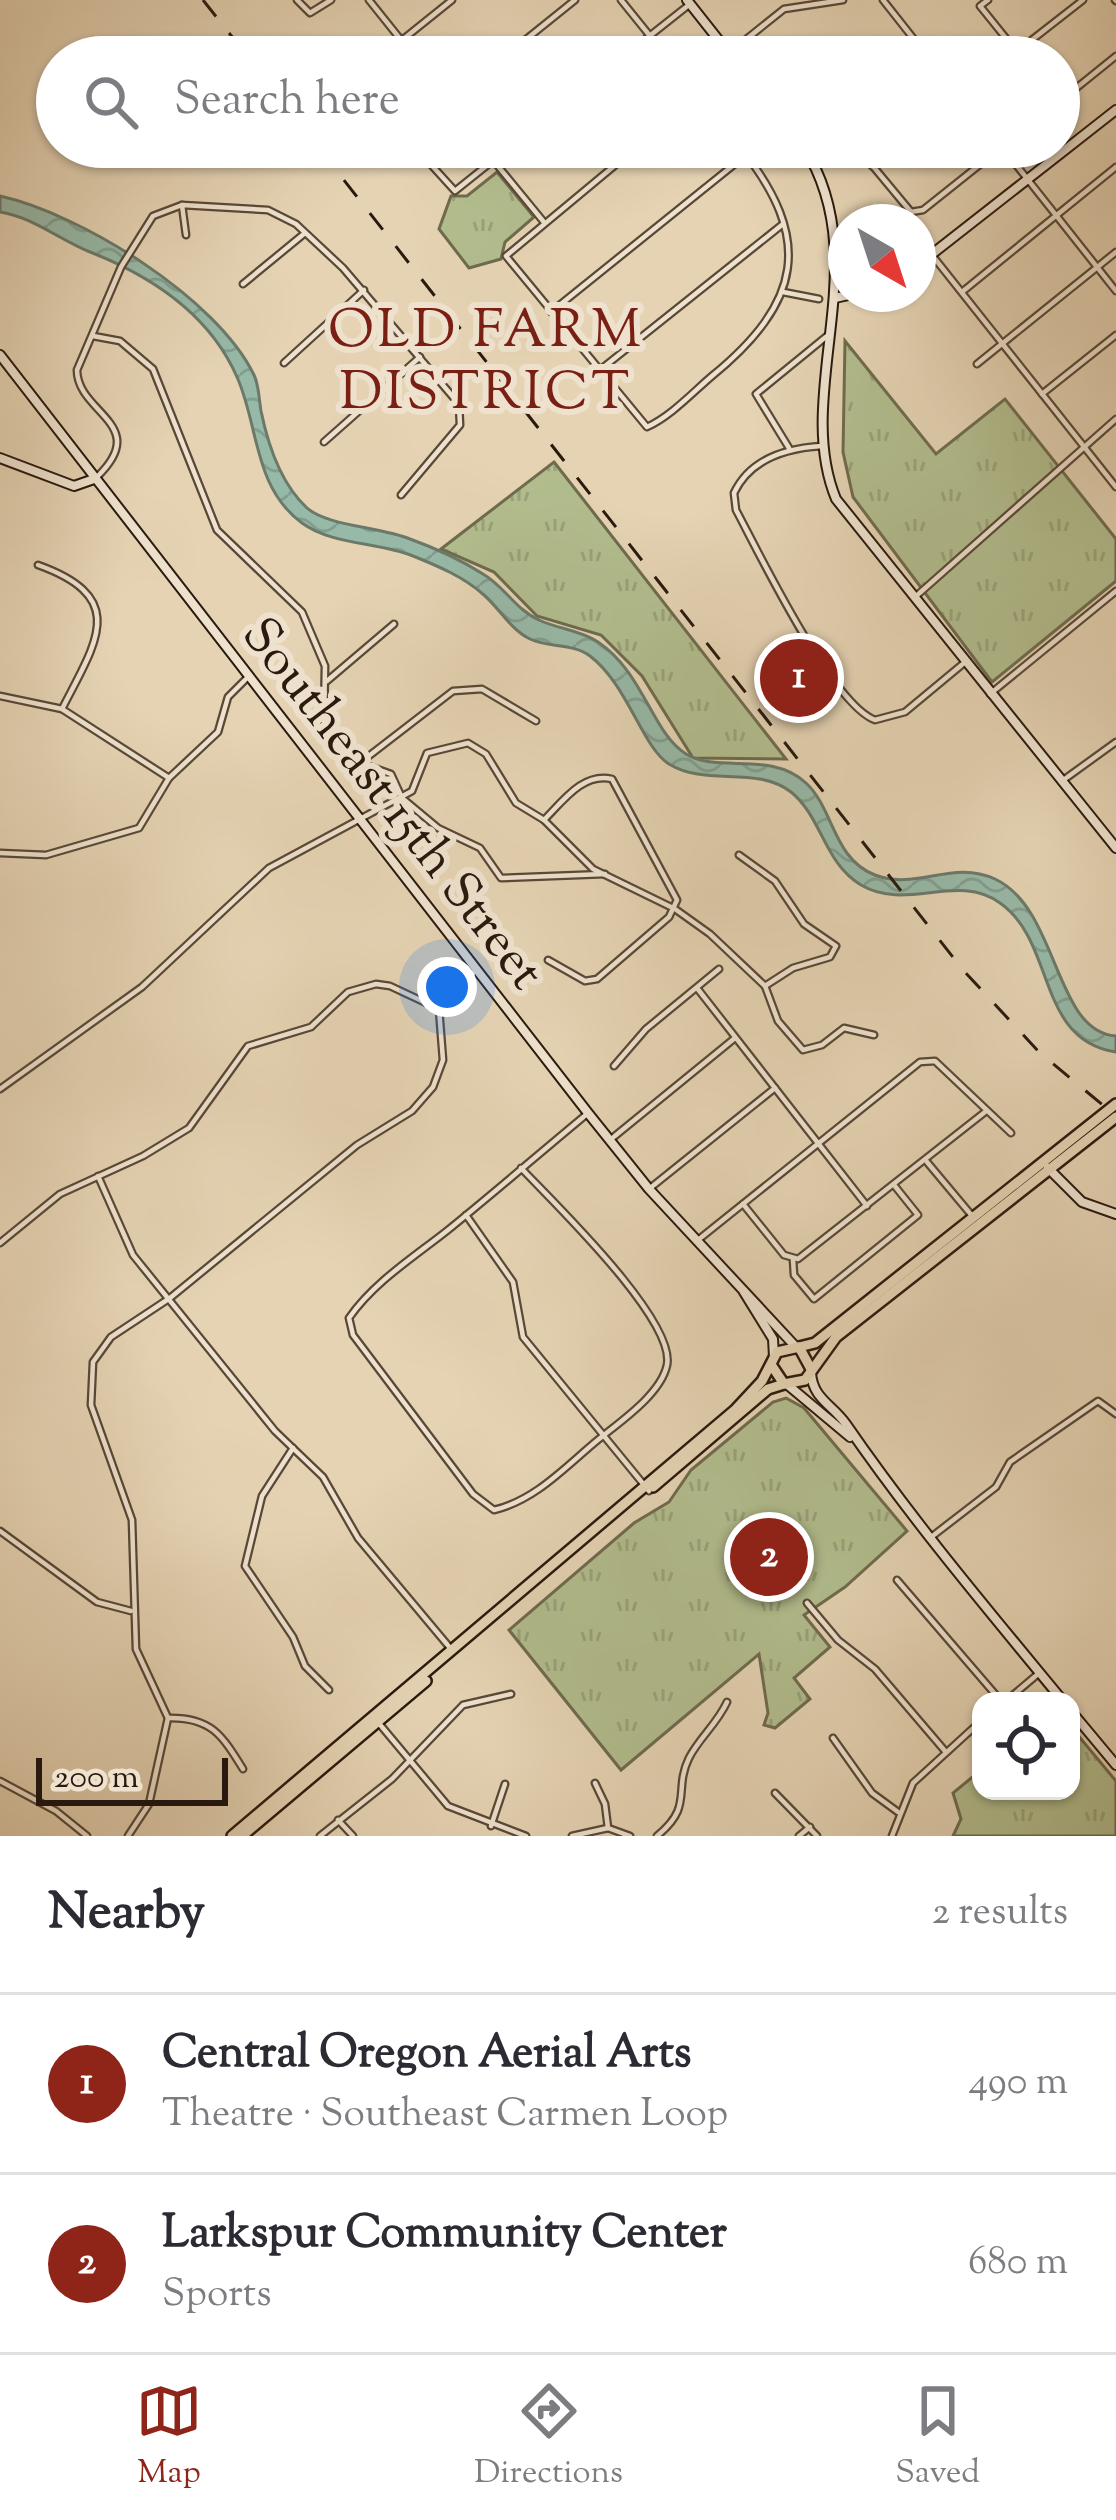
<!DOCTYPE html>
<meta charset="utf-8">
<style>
:root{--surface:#fff;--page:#f2f2f3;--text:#2b2b33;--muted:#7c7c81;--line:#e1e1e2;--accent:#8f2418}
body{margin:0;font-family:"Sorts Mill Goudy",serif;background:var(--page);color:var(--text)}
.controls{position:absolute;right:36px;bottom:36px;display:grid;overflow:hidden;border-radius:24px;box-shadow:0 3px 9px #0004}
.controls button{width:108px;height:108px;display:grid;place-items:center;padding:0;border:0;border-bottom:3px solid var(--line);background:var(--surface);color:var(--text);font:60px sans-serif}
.compass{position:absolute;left:828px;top:204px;width:108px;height:108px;border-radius:50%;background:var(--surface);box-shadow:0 3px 9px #0004;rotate:141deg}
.scale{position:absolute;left:36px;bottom:30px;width:192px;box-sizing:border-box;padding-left:12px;border:6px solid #2a190e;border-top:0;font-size:33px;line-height:42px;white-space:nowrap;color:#2a190e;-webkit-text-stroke:9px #eee2ce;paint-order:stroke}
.you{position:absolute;left:447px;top:987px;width:42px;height:42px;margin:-30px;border:9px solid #fff;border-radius:50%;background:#1a73e8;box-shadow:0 0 0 18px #1a73e833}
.badge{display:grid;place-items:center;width:78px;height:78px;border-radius:50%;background:var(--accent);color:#fff;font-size:39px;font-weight:700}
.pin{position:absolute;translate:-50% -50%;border:6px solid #fff;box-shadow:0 3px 12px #0006}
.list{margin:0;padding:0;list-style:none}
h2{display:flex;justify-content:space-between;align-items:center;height:156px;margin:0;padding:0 48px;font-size:51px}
h2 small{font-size:39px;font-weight:400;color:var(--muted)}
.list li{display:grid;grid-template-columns:78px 1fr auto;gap:36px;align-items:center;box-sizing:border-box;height:180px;padding:0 48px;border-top:3px solid var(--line)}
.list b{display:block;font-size:45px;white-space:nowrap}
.list p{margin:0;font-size:39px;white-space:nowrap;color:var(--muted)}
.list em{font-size:39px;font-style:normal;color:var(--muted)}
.icon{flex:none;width:66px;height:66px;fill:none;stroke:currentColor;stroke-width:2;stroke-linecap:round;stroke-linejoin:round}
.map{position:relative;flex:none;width:1116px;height:1836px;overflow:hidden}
.search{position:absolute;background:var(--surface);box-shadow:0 3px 9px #0004;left:36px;right:36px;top:36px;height:132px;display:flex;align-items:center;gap:30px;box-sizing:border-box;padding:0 42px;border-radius:66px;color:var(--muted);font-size:45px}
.sheet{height:516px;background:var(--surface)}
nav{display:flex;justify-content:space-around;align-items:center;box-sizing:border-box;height:168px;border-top:3px solid var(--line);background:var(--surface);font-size:33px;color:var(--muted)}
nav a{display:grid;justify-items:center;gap:6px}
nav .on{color:var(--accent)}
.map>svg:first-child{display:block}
.grass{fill:url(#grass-tufts);stroke:#6e6b4e;stroke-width:3}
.water{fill:url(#water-waves);stroke:#6b796a;stroke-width:3}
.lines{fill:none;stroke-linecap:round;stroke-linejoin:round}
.street-casing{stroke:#594837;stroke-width:9}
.secondary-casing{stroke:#2a190e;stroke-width:12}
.primary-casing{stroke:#2a190e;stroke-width:14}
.street{stroke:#eee2ce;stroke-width:4.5}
.secondary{stroke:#eee2ce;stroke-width:8}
.primary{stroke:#e5d3b3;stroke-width:9}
.rail{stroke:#2a190e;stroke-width:3;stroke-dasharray:21 21;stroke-linecap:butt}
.labels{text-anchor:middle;stroke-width:12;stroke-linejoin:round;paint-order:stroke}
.street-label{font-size:51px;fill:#2a190e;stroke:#eee2ce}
.neighbourhood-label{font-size:54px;letter-spacing:3px;fill:#7a1f14;stroke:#eee2ce}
</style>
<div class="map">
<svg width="1116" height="1836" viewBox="0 0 1116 1836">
<defs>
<pattern id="grass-tufts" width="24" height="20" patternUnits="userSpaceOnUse" patternTransform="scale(3)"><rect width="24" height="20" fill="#b2bd8e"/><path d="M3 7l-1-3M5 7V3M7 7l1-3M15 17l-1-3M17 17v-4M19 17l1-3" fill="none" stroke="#99a279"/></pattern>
<pattern id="water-waves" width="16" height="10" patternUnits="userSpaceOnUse" patternTransform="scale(3)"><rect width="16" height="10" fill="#97b9a7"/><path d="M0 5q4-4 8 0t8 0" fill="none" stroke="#829e8f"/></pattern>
</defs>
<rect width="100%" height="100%" fill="#e5d3b3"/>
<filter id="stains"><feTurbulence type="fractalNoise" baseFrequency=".00167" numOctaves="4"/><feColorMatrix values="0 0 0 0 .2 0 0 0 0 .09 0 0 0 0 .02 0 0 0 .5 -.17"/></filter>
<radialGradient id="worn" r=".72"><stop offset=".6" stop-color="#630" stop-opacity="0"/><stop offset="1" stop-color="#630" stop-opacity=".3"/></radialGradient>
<g class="grass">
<path d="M497 172 534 217 505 242 501 259 469 268 439 229 451 196H467Z"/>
<path d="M845 341 936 454 1005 399 1116 539V581L992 682 853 497 843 452Z"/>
<path d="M554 462 786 759 693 758 642 676 601 635 537 616 494 572 441 549Z"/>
<path d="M786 1398 804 1408 907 1531 845 1587 804 1615 830 1647 794 1678 810 1699 775 1728 764 1725 768 1713 759 1654 621 1770 509 1630 634 1523 669 1502 691 1470 773 1402Z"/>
<path d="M1071 1727 1116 1781V1836H953L961 1819 953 1793 981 1770V1791H1071Z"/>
</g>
<path class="water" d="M0 196C81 214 217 298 254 375 259 385 259 400 261 411 268 445 281 484 307 508 327 526 381 527 410 539 435 548 461 560 483 574 504 586 516 610 539 620 558 629 580 630 598 642 644 673 652 733 686 754 718 774 771 750 806 783 834 809 833 859 875 875 917 891 952 859 995 879 1059 909 1054 1032 1116 1036V1052C1036 1040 1056 942 1000 903 957 872 907 912 861 885 824 863 822 817 791 792 756 765 706 787 669 764 642 747 628 685 590 656 573 643 549 648 530 639 511 630 500 609 484 595 464 577 438 566 413 556 378 542 332 545 302 523 253 487 259 426 237 377 209 313 151 276 90 252 58 239 35 218 0 212Z"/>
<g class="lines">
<g class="street-casing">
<g id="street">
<path d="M297 0 310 13 331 0"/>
<path d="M369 0 401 40"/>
<path d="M621 0 667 57"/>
<path d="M883 0 928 57"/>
<path d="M988 0 980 6 1021 57"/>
<path d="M1115 0 1116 1"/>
<path d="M729 53 784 9 843 0"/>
<path d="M381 57 452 0"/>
<path d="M504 57 575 0"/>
<path d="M623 57 690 4"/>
<path d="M841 57 854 46"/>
<path d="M905 57 919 46"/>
<path d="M1010 57 1083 0"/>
<path d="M1059 102 1116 56"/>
<path d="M415 147 455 191 510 147"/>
<path d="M637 147 506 256 647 427C671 416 692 393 712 376 801 303 815 240 740 147"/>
<path d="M857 147 911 212 923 210 1002 147 1116 291"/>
<path d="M493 160 543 221"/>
<path d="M872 166 896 147"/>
<path d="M182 205 186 235"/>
<path d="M932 255 1116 487"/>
<path d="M243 284 305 233"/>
<path d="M783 292 819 299"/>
<path d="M962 292 1116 167"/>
<path d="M551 312 746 155"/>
<path d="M93 336 120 341 153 369 217 530 302 612 325 666 324 721 334 747 343 757 391 774 402 798 438 828 480 848 501 878 605 874"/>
<path d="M284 363 364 290"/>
<path d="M977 364 1116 252"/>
<path d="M600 370 783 224"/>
<path d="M1042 394 1116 335"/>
<path d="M324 442 420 357"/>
<path d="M822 446C787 448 750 459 734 493L736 510C760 555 832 704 875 720L905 712 964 663"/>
<path d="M789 448 756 394 827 336"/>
<path d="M98 476C151 424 77 413 77 370L121 267 153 216 182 205 268 210 296 224 343 268 459 404 460 425 401 495"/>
<path d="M38 565C130 598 96 642 62 709"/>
<path d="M914 598 1116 419"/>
<path d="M327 681 394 624"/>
<path d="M990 694 1116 591"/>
<path d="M0 696 62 709 169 778"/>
<path d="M361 762 453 691 482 689 536 721"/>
<path d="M1062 781 1116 742"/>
<path d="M544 820C563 801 583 772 612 779L677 900 669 917 597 979 585 981 548 960"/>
<path d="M0 853 46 855 139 828 169 778 218 732 228 697 248 677"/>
<path d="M739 855 775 881 804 924 836 946 830 957 793 968 765 986"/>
<path d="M697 988 867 1206"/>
<path d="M439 1009 476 970"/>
<path d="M614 1066 646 1029 719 969"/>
<path d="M0 1089 142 987 269 868 412 791 427 753 468 743 486 754 516 803 544 820 593 869 675 909 710 934 765 986 778 1021 803 1050 822 1045 844 1028 874 1035"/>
<path d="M610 1140 735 1038"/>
<path d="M927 1162 973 1217"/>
<path d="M521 1168C553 1202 676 1320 667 1365 661 1394 621 1421 599 1439 566 1466 536 1500 494 1510L473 1494 353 1335 349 1318C374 1282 414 1257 448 1230 495 1192 541 1152 587 1114"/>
<path d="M98 1176 133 1255 275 1431 323 1477 358 1538 451 1649"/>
<path d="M649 1189 775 1088"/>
<path d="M743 1204 784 1255 798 1259 985 1112"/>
<path d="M466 1215 513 1282 523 1337 649 1491"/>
<path d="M698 1240 920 1062 935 1061 1011 1133"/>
<path d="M0 1243 60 1194 143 1156 189 1128 248 1046 311 1027 348 992 376 984 390 986 439 1009"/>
<path d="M793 1259 794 1275 814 1299 918 1215 894 1185"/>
<path d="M293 1448 262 1496 245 1566 293 1637 305 1666 329 1690"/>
<path d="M0 1531 97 1602 131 1611"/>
<path d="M930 1538 996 1487 1010 1462 1098 1401 1116 1414"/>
<path d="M897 1580 1001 1701"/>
<path d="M807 1603 838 1640 875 1669 945 1751"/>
<path d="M1006 1701 1038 1674"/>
<path d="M168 1718C211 1717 222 1735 243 1769"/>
<path d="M377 1721 448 1806 526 1836"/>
<path d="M833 1738 872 1793 898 1812"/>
<path d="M0 1781 56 1811 87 1836"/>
<path d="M595 1783 605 1804 608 1828"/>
<path d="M775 1793 817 1836"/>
<path d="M338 1820 353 1836"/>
<path d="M491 1826 505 1784"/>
<path d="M128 1836 149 1804 168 1718 136 1649 132 1520 91 1405 93 1362 111 1337 170 1298 357 1145 412 1111 433 1087 443 1060 439 1009"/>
<path d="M320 1836 392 1779 463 1705 511 1694"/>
<path d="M572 1836 608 1828 630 1836"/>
<path d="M657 1836C694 1806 673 1791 689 1758 699 1738 717 1724 727 1702"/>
<path d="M799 1836 810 1827"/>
<path d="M892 1836 913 1783 981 1721"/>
</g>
</g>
<g class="secondary-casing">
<g id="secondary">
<path d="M687 0 732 57"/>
<path d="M804 147C877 263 792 392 836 499L1116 848"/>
<path d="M918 265 1116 110"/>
<path d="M835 298 853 294"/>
<path d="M0 355 588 1113 649 1189 795 1346"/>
<path d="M0 458 74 486 94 479"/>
<path d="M1048 1168 1082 1202 1116 1214"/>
<path d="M744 1292 773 1339 774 1357"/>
<path d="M811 1373C813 1399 832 1404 846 1424 912 1520 988 1610 1063 1701"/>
<path d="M789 1386 850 1437"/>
<path d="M1071 1711 1116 1765"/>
</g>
</g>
<g class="primary-casing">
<g id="primary">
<path d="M799 1347 815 1343 1116 1104"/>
<path d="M772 1366 784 1384 805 1380 836 1337 1116 1117"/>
<path d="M653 1487 768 1389 784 1384"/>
<path d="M232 1836 735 1410 762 1381 777 1352 799 1347 811 1369"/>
<path d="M242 1836 426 1681"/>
</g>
</g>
<use href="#street" class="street"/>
<use href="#secondary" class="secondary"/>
<use href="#primary" class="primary"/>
<g class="rail">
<path d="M203 0 248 57"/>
<path d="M318 147 963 970 1040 1053 1116 1116"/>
</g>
</g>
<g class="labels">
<g class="street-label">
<text transform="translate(395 802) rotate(52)" y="18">Southeast 15th Street</text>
</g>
<g class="neighbourhood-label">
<text x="486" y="346">OLD FARM<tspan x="486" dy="62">DISTRICT</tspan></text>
</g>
</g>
<rect width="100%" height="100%" filter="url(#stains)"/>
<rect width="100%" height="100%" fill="url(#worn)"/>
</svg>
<div class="controls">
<button><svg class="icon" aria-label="locate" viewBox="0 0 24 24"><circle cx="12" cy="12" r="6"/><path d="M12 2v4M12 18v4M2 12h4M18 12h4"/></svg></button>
</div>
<svg class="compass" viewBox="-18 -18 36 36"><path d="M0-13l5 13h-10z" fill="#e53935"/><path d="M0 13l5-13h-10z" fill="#7c7c81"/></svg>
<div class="scale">200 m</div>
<div class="you"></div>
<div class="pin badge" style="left:799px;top:678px">1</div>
<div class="pin badge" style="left:769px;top:1557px">2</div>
<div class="search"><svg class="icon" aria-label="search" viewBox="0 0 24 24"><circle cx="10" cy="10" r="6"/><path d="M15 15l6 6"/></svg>Search here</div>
</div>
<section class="sheet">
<h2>Nearby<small>2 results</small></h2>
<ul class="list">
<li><span class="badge">1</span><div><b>Central Oregon Aerial Arts</b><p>Theatre · Southeast Carmen Loop</p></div><em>490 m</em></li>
<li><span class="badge">2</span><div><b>Larkspur Community Center</b><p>Sports</p></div><em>680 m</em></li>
</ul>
</section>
<nav>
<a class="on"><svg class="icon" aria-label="map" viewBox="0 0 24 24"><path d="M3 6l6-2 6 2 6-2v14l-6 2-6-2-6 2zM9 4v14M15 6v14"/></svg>Map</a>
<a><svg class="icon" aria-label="directions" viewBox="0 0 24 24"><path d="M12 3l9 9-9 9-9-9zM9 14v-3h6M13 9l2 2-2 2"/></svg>Directions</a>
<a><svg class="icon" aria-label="saved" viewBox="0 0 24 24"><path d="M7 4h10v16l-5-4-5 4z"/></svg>Saved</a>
</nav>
